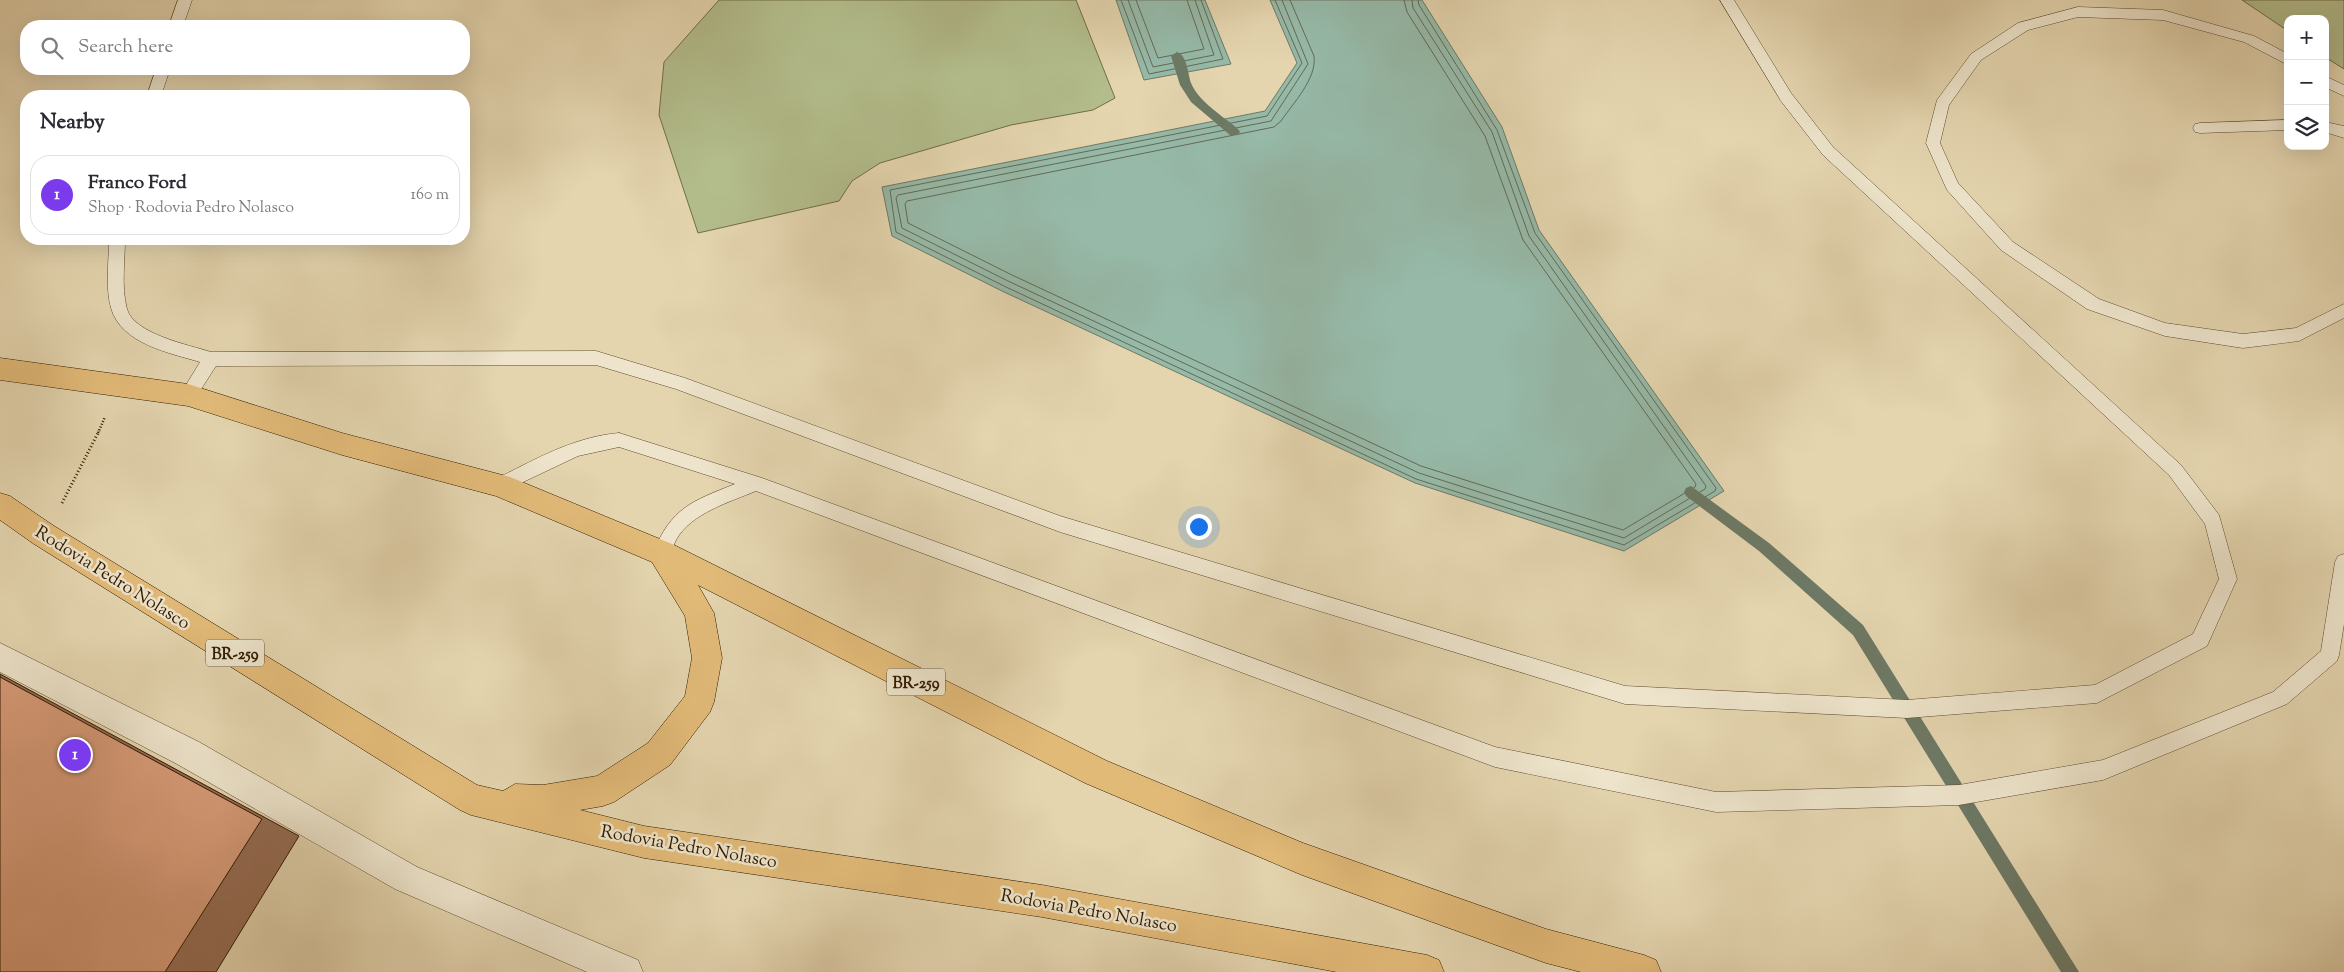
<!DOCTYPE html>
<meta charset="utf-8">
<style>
:root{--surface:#fff;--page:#f2f2f3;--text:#2b2b33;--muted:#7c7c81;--line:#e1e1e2;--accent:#7c3aed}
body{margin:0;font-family:"Sorts Mill Goudy",serif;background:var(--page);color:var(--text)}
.controls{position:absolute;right:15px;top:15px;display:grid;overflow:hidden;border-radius:10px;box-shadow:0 5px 20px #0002}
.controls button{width:45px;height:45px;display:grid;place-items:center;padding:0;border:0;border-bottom:1px solid var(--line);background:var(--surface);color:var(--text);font:25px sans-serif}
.you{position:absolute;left:1198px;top:526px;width:18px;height:18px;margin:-12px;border:4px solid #fff;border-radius:50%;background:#1a73e8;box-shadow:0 0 0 8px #1a73e833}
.badge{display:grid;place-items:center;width:32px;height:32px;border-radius:50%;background:var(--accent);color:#fff;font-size:16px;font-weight:700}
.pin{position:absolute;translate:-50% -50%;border:2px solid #fff;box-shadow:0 1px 5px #0006}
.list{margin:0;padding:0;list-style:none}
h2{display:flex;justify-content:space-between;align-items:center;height:65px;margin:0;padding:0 20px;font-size:21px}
h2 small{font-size:16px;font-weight:400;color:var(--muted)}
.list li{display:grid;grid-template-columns:32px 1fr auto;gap:15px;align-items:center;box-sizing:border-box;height:80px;margin:0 10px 10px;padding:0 10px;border:1px solid var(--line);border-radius:20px}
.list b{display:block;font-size:19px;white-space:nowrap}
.list p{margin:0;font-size:16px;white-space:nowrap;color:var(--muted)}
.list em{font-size:16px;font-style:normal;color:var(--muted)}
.icon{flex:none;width:28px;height:28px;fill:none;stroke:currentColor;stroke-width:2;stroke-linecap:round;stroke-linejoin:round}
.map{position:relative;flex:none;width:2344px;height:972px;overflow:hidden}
.search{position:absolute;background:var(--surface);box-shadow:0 5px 20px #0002;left:20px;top:20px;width:450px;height:55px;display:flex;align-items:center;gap:12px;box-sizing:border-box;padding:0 18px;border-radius:20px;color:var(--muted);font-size:19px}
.panel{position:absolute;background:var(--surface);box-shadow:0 5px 20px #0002;left:20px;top:90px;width:450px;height:155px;border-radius:20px}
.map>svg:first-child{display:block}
.green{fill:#b3bd8c;stroke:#726c46}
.water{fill:#96b9a8;stroke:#6d7965}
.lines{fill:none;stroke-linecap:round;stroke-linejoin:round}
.shore{stroke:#636a54;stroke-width:1}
.stream{fill:#6d7965;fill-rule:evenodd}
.service-casing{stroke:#5d492c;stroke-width:1}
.tertiary-casing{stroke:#5d492c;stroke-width:1}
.trunk-casing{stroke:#301a00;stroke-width:1}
.path-far1{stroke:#301a00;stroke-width:2.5;stroke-dasharray:1 2;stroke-linecap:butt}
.path{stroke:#301a00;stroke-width:3;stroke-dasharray:1 2.5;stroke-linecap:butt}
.service{fill:#ede4cb;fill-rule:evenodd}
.tertiary{fill:#ede4cb;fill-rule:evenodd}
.trunk{fill:#e2ba78;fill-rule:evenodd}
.shaded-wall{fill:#956c53;stroke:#301a00}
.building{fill:#d59a77;stroke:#301a00}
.labels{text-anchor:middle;stroke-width:5;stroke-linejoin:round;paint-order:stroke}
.shield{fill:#ede4cb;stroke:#69573d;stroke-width:1}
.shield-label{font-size:16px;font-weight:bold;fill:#301a00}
.street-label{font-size:18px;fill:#301a00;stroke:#ede4cb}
</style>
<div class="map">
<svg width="2344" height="972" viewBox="0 0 2344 972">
<rect width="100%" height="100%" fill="#e4d5af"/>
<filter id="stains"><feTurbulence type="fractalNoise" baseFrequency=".004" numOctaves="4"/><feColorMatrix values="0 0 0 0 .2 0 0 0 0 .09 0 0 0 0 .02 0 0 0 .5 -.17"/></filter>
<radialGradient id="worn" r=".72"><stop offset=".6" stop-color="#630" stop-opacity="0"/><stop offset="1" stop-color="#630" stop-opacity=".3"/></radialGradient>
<g class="green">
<path d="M719 0H1076L1115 98 1093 110 1011 125 880 163 852 181 839 201 698 233 659 115 664 62Z"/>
<path d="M2242 0H2344V69L2325 57V19H2288V31Z"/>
</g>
<g class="water">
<path d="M1116 0H1205L1231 64 1144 80Z"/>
<path d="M1270 0H1422L1502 127 1539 230 1724 491 1624 551 1415 483 1004 292 892 236 882 187 1265 111 1297 63Z"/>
</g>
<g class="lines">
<g class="shore">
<path d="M1121 0 1149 74 1223 59 1201 0"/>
<path d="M1128 0 1153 67 1214 55 1195 0"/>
<path d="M1136 0 1158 58 1204 49 1187 0"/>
<path d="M1275 0 1302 63 1267 116 890 190 896 232 1006 287 1416 479 1624 545 1715 491 1716 488 1535 233 1497 130 1419 5 1418 0"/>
<path d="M1282 0 1308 64 1271 121 898 195 896 198 902 228 1008 281 1419 473 1624 538 1705 489 1706 486 1529 236 1492 132 1413 8 1412 0"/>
<path d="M1290 0 1314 56C1317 79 1293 103 1281 121L1274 127 907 201 905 204 908 223 1012 275 1421 466 1623 530 1695 487 1696 484 1523 240 1485 136 1407 12 1404 0"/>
</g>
<g class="stream">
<path d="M1177 52C1187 55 1188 74 1191 83 1199 102 1223 116 1238 129L1240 132 1238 135H1230L1191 102 1180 85 1171 56Z"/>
<path d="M1691 486 1769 543 1863 625 2079 972H2061L1853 635 1759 551 1686 496 1684 492 1686 488Z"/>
</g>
<g class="service-casing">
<g id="service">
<path d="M178 0H192L183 26H169Z"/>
<path d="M1720 0H1734L1791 93 1833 147 2181 465 2219 515 2237 579 2207 646 2097 703 1907 718 1625 704 1060 532 676 389 596 365 216 366 194 400 188 402 182 400 180 395 200 362C170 353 121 344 111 308 105 287 109 261 109 239H125C125 261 121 286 127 309 134 334 189 345 211 352L596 351 685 378 1060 516 1625 686 1907 700 2095 685 2193 634 2219 579 2205 524 2169 475 1823 155 1781 101Z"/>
<path d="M2078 7 2163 10 2254 36 2288 54V65L2244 42 2163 20 2078 17 2028 30 1981 60 1949 105 1940 143 1958 183 2013 242 2099 299 2165 323 2243 334 2296 328 2344 304V318L2299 341 2243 348 2165 336 2087 309 2001 250 1947 190 1926 143 1937 100 1971 54 2018 23Z"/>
<path d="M156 69H170L161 96H147Z"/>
<path d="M2325 76 2344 85V96L2325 87Z"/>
<path d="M2288 120V130L2200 133 2195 132 2193 128 2195 124 2200 123Z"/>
<path d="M2325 122 2344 126V138L2325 132Z"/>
<path d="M619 433 762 478 1495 747 1716 792 1959 785 2103 760 2273 692 2321 651 2335 562 2338 556 2344 554V624L2339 655 2337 661 2287 704 2103 780 1959 805 1716 812 1495 767 756 491C730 502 691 513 676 540 673 546 671 553 668 559L662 561 656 559 653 553C671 508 692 501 735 484L619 447 578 456 500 493 494 490 491 485 494 480C534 460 573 437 619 433Z"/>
</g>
</g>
<g class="tertiary-casing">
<path id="tertiary" d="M0 643 199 742 417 867 638 960 643 972H587L395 889 177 764 0 672Z"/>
</g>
<g class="trunk-casing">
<path id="trunk" d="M0 358 188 384 342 433 510 477 672 544 1107 761 1303 843 1546 929 1644 955 1656 960 1661 972H1581L1546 963 1302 875 1085 783 698 585 714 613 722 658 714 702 710 712 670 765 614 802 603 806 580 810 644 826 1042 885 1427 955 1439 960 1444 972H1337L1042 917 644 858 471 815 460 810 34 544 0 520V493L10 496 54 526 477 785 503 791 515 784 543 785 597 776 648 743 685 696 692 658 685 616 652 562 496 496 342 455 188 406 0 380Z"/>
</g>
<path class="path-far1" d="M98 433 105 417"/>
<path class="path" d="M62 503 99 431"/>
<use href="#service" class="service"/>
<use href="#tertiary" class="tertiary"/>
<use href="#trunk" class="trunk"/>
</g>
<path class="shaded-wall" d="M0 674 299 836 216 972H165L0 677Z"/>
<path class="building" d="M0 677 262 819 165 972H0Z"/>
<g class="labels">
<g class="shield">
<rect x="206" y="639.5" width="58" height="27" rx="4"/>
<rect x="887" y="668.5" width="58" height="27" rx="4"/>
</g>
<g class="shield-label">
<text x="235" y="659">BR-259</text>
<text x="916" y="688">BR-259</text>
</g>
<g class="street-label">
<text transform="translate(113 577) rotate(32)" y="6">Rodovia Pedro Nolasco</text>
<text transform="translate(689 846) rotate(10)" y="6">Rodovia Pedro Nolasco</text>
<text transform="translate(1089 910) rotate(10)" y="6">Rodovia Pedro Nolasco</text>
</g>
</g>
<rect width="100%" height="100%" filter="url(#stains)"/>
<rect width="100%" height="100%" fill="url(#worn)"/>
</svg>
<div class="controls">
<button>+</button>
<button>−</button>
<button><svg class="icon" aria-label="layers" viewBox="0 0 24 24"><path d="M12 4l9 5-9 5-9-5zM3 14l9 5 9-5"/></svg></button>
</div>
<div class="you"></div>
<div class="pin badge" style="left:75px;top:755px">1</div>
<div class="search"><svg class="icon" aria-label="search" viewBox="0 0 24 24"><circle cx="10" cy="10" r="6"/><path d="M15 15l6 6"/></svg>Search here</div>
<section class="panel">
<h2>Nearby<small></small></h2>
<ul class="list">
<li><span class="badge">1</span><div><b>Franco Ford</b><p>Shop · Rodovia Pedro Nolasco</p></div><em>160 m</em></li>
</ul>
</section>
</div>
